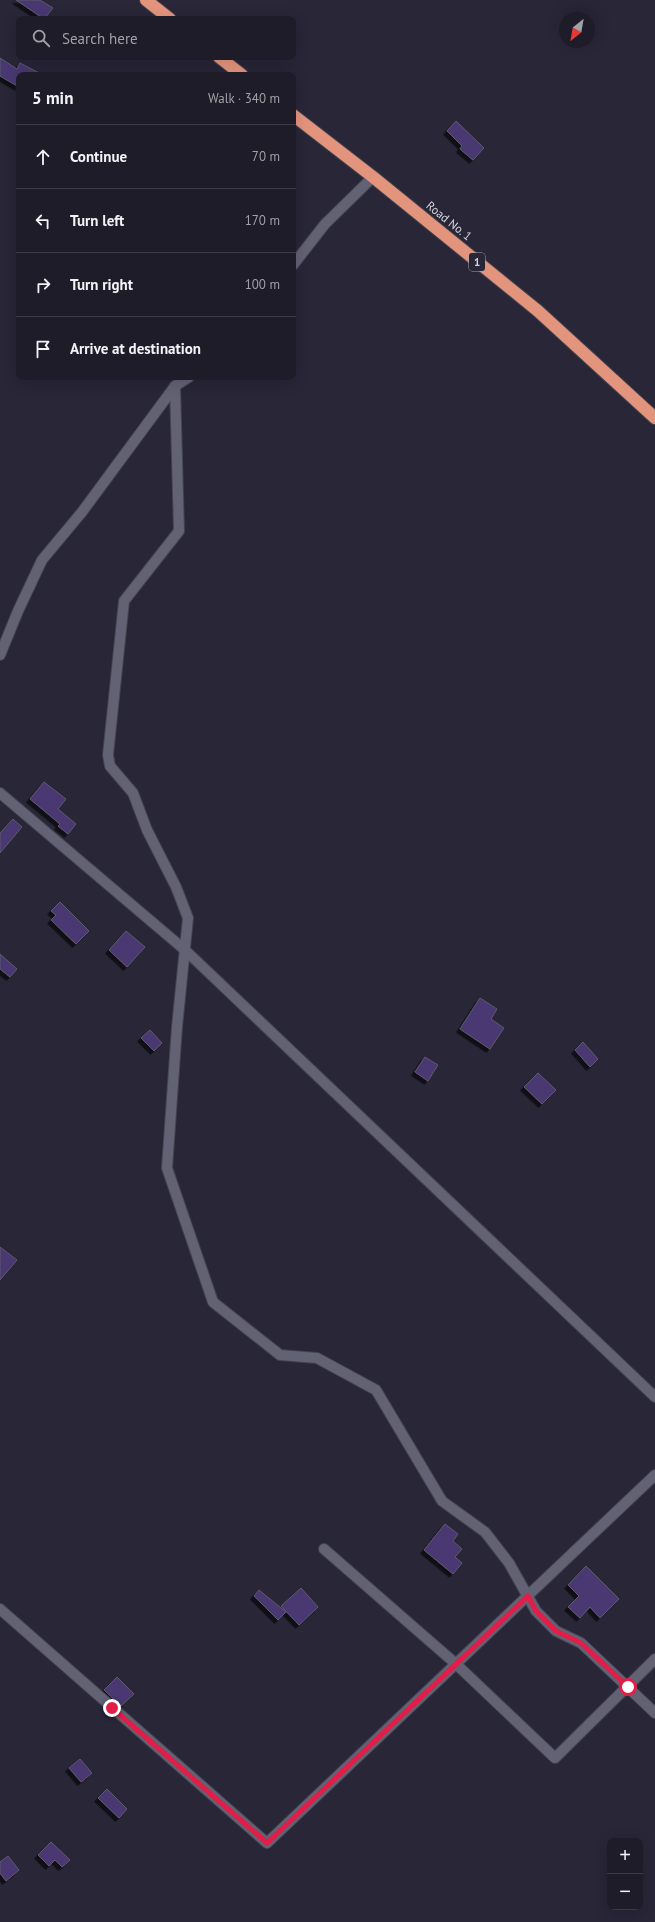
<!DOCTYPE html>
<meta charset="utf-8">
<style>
:root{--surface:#1e1c29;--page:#2b2935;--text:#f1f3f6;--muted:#a1a1a8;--line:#3c3a46}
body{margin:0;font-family:"PT Sans",sans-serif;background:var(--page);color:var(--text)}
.controls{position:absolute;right:12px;bottom:12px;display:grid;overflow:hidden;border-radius:8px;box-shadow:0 4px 16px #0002}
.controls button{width:36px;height:36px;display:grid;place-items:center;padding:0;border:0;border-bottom:1px solid var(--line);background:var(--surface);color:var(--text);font:20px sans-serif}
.compass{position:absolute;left:559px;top:12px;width:36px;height:36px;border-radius:50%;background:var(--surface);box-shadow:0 4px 16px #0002;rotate:211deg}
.stop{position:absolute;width:12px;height:12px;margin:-9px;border:3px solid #e11d48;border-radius:50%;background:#fff}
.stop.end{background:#e11d48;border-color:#fff;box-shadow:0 1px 4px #0008}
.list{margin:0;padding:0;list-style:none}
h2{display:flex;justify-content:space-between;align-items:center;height:52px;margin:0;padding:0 16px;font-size:17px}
h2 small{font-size:13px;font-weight:400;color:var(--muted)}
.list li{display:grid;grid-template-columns:26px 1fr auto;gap:12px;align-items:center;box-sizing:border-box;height:64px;padding:0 16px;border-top:1px solid var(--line)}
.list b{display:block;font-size:15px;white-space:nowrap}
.list em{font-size:13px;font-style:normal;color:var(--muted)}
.icon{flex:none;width:22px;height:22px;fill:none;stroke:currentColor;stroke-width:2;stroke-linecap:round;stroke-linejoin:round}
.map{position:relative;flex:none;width:655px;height:1922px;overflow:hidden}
.search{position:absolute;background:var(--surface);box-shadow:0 4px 16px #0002;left:16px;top:16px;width:280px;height:44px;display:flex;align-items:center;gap:10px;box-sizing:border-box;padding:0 14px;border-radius:8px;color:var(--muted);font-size:15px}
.panel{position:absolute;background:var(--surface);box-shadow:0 4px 16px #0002;left:16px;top:72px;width:280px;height:308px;border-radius:8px}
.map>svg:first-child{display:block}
.building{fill:#493771;stroke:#5e5a6d;filter:url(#shadow)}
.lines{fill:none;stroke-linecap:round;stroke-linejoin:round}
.street-casing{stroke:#444350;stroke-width:12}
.highway-casing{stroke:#444350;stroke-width:14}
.street{stroke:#636275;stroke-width:10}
.highway{stroke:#e3947c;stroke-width:12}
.route{stroke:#e11d48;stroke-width:5}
.labels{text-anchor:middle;stroke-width:4;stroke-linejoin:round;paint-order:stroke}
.shield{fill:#282637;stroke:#a2a1ad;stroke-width:1}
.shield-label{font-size:11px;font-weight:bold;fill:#d6d6e0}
.street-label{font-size:12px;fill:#d6d6e0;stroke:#282637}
</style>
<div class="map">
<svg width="655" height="1922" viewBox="0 0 655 1922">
<defs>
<filter id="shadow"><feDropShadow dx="-3.5" dy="3.5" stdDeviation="0" flood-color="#0009"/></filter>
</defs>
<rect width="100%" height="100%" fill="#282637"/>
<g class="building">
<path d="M16 0H40L53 8 44 19Z"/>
<path d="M0 58 17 69 20 63 43 75H19V87L0 76Z"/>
<path d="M456 121 484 148 473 160 460 149 462 146 447 131Z"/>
<path d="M44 782 66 799 58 809 76 824 68 834 58 826 60 824 30 799Z"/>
<path d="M13 819 22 827 0 853V833Z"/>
<path d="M60 902 89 931 76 944 51 920 56 915 51 911Z"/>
<path d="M126 931 145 947 127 967 109 950Z"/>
<path d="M0 954 17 969 10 977 0 969Z"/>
<path d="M480 998 497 1009 491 1019 504 1028 490 1049 460 1029Z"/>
<path d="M150 1030 162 1043 154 1051 141 1038Z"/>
<path d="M583 1042 598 1059 590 1067 575 1050Z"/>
<path d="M425 1057 438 1065 428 1081 415 1072Z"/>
<path d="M538 1073 556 1090 542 1104 524 1087Z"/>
<path d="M0 1247 17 1260 0 1280Z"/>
<path d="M445 1524 458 1534 453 1541 462 1549 455 1557 462 1563 453 1574 424 1550Z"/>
<path d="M586 1566 619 1599 600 1618 590 1607 580 1618 568 1607 579 1596 568 1585Z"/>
<path d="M301 1588 318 1607 299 1625 281 1606Z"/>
<path d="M259 1590 286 1612 278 1620 254 1596Z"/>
<path d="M117 1677 134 1694 121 1706 104 1690Z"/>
<path d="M80 1759 92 1773 81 1782 69 1768Z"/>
<path d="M107 1789 127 1809 119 1818 98 1798Z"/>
<path d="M51 1842 70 1860 62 1867 55 1860 49 1866 38 1855Z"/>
<path d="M8 1856 19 1870 6 1881 0 1873V1862Z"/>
</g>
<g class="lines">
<g class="street-casing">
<g id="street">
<path d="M293 265 325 224 373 177"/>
<path d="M189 377 175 386 179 531 124 601 108 755 110 766 133 793 147 830 176 887 188 918 177 1027 167 1168 213 1302 280 1355 317 1358 376 1390 442 1501 485 1532 509 1563 536 1611 556 1631 581 1643 655 1713"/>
<path d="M0 655 18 611 42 560 82 512 175 386"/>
<path d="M0 793 185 950 655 1397"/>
<path d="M324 1549 456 1664 555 1758 655 1659"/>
<path d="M0 1609 267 1843 655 1475"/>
</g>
</g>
<g class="highway-casing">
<g id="highway">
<path d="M146 0 170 19"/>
<path d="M219 57 242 75"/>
<path d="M293 115 373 177 538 311 655 418"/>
</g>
</g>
<use href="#street" class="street"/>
<use href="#highway" class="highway"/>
</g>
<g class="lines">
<path class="route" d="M112 1708 267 1843 528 1596 536 1611 556 1631 581 1643 628 1687"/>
</g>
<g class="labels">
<rect class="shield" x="469" y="253" width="16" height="18" rx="3"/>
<g class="shield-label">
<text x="477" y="266">1</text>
</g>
<g class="street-label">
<text transform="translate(449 221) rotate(39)" y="4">Road No. 1</text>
</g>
</g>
</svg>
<div class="controls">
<button>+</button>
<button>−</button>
</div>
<svg class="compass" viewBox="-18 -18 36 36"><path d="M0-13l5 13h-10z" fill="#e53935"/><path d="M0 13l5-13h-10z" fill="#a1a1a8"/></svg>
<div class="stop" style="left:628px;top:1687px"></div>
<div class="stop end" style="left:112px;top:1708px"></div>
<div class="search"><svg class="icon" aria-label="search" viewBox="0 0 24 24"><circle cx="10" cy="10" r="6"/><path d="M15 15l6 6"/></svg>Search here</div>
<section class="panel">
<h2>5 min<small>Walk · 340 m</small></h2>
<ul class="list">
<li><svg class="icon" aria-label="ahead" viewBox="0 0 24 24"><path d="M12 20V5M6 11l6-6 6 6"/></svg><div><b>Continue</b></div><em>70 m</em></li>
<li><svg class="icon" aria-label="left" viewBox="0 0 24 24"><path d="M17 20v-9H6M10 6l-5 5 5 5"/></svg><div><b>Turn left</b></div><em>170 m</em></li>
<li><svg class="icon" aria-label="right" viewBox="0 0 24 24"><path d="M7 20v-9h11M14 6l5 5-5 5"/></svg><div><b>Turn right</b></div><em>100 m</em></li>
<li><svg class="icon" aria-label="arrive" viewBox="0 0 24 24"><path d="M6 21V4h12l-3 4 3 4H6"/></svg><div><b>Arrive at destination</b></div></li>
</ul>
</section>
</div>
